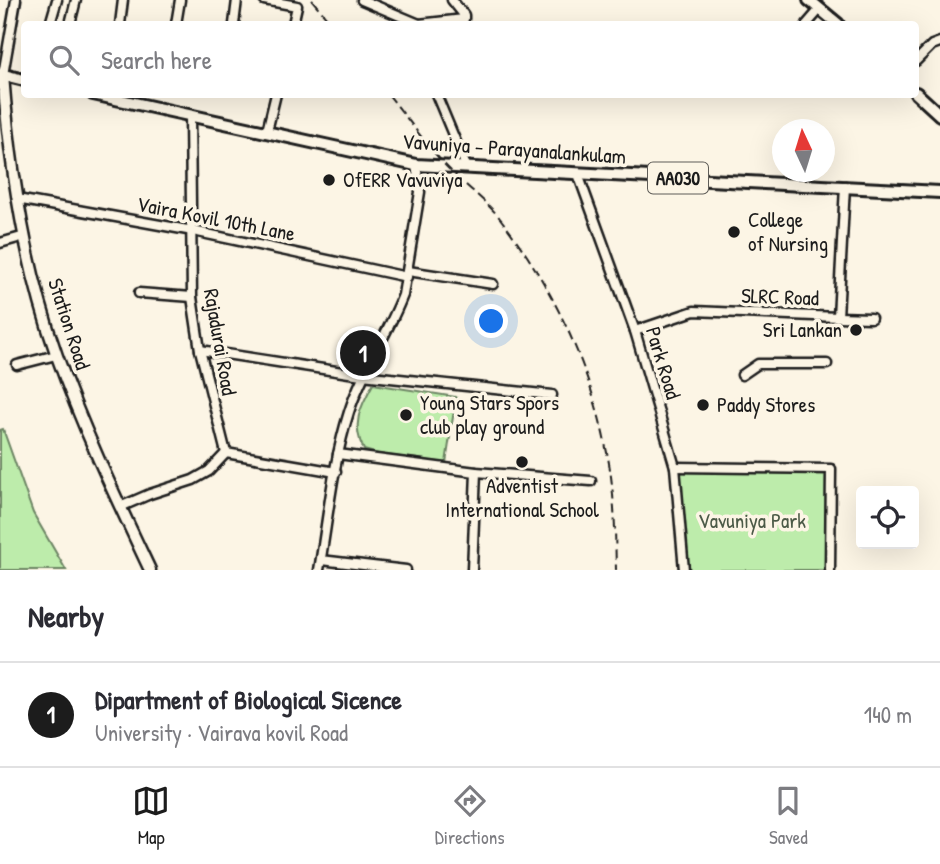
<!DOCTYPE html>
<meta charset="utf-8">
<style>
:root{--surface:#fff;--page:#f7f7f7;--text:#2b2b33;--muted:#7c7c81;--line:#e1e1e2;--accent:#1c1c1c}
body{margin:0;font-family:"Patrick Hand",sans-serif;background:var(--page);color:var(--text)}
.controls{position:absolute;right:21px;bottom:21px;display:grid;overflow:hidden;border-radius:7px;box-shadow:0 7px 28px #0002}
.controls button{width:63px;height:63px;display:grid;place-items:center;padding:0;border:0;border-bottom:2px solid var(--line);background:var(--surface);color:var(--text);font:35px sans-serif}
.compass{position:absolute;left:772px;top:119px;width:63px;height:63px;border-radius:50%;background:var(--surface);box-shadow:0 7px 28px #0002;rotate:356deg}
.you{position:absolute;left:492px;top:322px;width:24px;height:24px;margin:-18px;border:5px solid #fff;border-radius:50%;background:#1a73e8;box-shadow:0 0 0 10px #1a73e833}
.badge{display:grid;place-items:center;width:46px;height:46px;border-radius:50%;background:var(--accent);color:#fff;font-size:23px;font-weight:700}
.pin{position:absolute;translate:-50% -50%;border:4px solid #fff;box-shadow:0 2px 7px #0006}
.list{margin:0;padding:0;list-style:none}
h2{display:flex;justify-content:space-between;align-items:center;height:91px;margin:0;padding:0 28px;font-size:30px}
h2 small{font-size:23px;font-weight:400;color:var(--muted)}
.list li{display:grid;grid-template-columns:46px 1fr auto;gap:21px;align-items:center;box-sizing:border-box;height:105px;padding:0 28px;border-top:2px solid var(--line)}
.list b{display:block;font-size:26px;white-space:nowrap}
.list p{margin:0;font-size:23px;white-space:nowrap;color:var(--muted)}
.list em{font-size:23px;font-style:normal;color:var(--muted)}
.icon{flex:none;width:38px;height:38px;fill:none;stroke:currentColor;stroke-width:2;stroke-linecap:round;stroke-linejoin:round}
.map{position:relative;flex:none;width:940px;height:570px;overflow:hidden}
.search{position:absolute;background:var(--surface);box-shadow:0 7px 28px #0002;left:21px;right:21px;top:21px;height:77px;display:flex;align-items:center;gap:18px;box-sizing:border-box;padding:0 24px;border-radius:7px;color:var(--muted);font-size:26px}
.sheet{height:196px;background:var(--surface)}
nav{display:flex;justify-content:space-around;align-items:center;box-sizing:border-box;height:98px;border-top:2px solid var(--line);background:var(--surface);font-size:19px;color:var(--muted)}
nav a{display:grid;justify-items:center;gap:4px}
nav .on{color:var(--accent)}
.map>svg:first-child{display:block}
.green{fill:#bdecab;stroke:#6c8464;stroke-width:2}
.lines{fill:none;stroke-linecap:round;stroke-linejoin:round}
.minor-casing{stroke:#1c1c1c;stroke-width:13}
.major-casing{stroke:#1c1c1c;stroke-width:15}
.highway-casing{stroke:#1c1c1c;stroke-width:16}
.minor{stroke:#fcf5e5;stroke-width:8}
.major{stroke:#fcf5e5;stroke-width:10}
.highway{stroke:#fcf5e5;stroke-width:10}
.rail{stroke:#1c1c1c;stroke-width:2;stroke-dasharray:10 5;stroke-linecap:butt}
.poi-dot{fill:#1c1c1c;stroke:#fcf5e5;stroke-width:2.5}
.labels{text-anchor:middle;stroke-width:7;stroke-linejoin:round;paint-order:stroke}
.shield{fill:#fcf5e5;stroke:#5f5d58;stroke-width:2}
.shield-label{font-size:19px;font-weight:bold;fill:#1c1c1c}
.street-label{font-size:21px;fill:#1c1c1c;stroke:#fcf5e5}
.poi-label{font-size:21px;fill:#1c1c1c;stroke:#fcf5e5;text-anchor:start}
.park-label{font-size:21px;fill:#4c5a47;stroke:#fcf5e5}
</style>
<div class="map">
<svg width="940" height="570" viewBox="0 0 940 570">
<rect width="100%" height="100%" fill="#fcf5e5"/>
<filter id="ink" filterUnits="userSpaceOnUse"><feTurbulence type="fractalNoise" baseFrequency=".0143" numOctaves="2"/><feDisplacementMap in="SourceGraphic" scale="14" xChannelSelector="R" yChannelSelector="G"/><feConvolveMatrix kernelMatrix="1 2 1 2 8 2 1 2 1" color-interpolation-filters="sRGB"/></filter>
<g filter="url(#ink)">
<g class="green">
<path d="M373 384 456 397 446 463 378 454 364 450C351 425 360 407 373 384Z"/>
<path d="M3 429 33 513 66 570H0V430Z"/>
<path d="M677 471 828 472 826 570H685Z"/>
</g>
<g class="lines">
<g class="minor-casing">
<g id="minor">
<path d="M264 0 297 6 293 24"/>
<path d="M362 0 419 24"/>
<path d="M50 24 57 0"/>
<path d="M70 24 76 0"/>
<path d="M120 24 123 0"/>
<path d="M176 24 180 0"/>
<path d="M234 24 237 0"/>
<path d="M419 24 464 19V15L452 0"/>
<path d="M807 24 820 9"/>
<path d="M916 61 932 45 940 42"/>
<path d="M3 75 16 0"/>
<path d="M436 94 466 166"/>
<path d="M267 131 276 94"/>
<path d="M578 174 635 331 675 467 684 570"/>
<path d="M17 199 193 231 407 277"/>
<path d="M0 243 25 236"/>
<path d="M408 271 493 284"/>
<path d="M139 293 192 297"/>
<path d="M838 317 871 318"/>
<path d="M635 331 694 311 838 317 845 186"/>
<path d="M200 350 362 375 552 395"/>
<path d="M17 365 56 355"/>
<path d="M742 375 758 364H827"/>
<path d="M226 453 336 472"/>
<path d="M338 454 476 472 591 481"/>
<path d="M675 467 831 469 830 570"/>
<path d="M120 507 150 494 193 480 209 471 226 453 200 350 192 297 190 115"/>
<path d="M321 560 406 570"/>
<path d="M319 570C328 518 333 462 349 412 362 371 387 336 403 295L420 192 416 165"/>
<path d="M472 570 476 472"/>
</g>
</g>
<g class="major-casing">
<path id="major" d="M3 75C10 169 25 266 57 356 83 429 117 500 150 570"/>
</g>
<g class="highway-casing">
<g id="highway">
<path d="M809 0 838 24"/>
<path d="M0 74 24 80"/>
<path d="M916 93 940 115"/>
<path d="M93 94 416 165 940 192"/>
</g>
</g>
<use href="#minor" class="minor"/>
<use href="#major" class="major"/>
<use href="#highway" class="highway"/>
<g class="rail">
<path d="M312 0 332 24"/>
<path d="M388 94C407 118 425 143 445 165 462 183 483 198 499 217 551 283 590 365 606 448 615 488 615 529 616 570"/>
</g>
</g>
</g>
<g class="poi-dot">
<circle cx="329" cy="180" r="7"/>
<circle cx="734" cy="232" r="7"/>
<circle cx="856" cy="330" r="7"/>
<circle cx="703" cy="405" r="7"/>
<circle cx="406" cy="415" r="7"/>
<circle cx="522" cy="462" r="7"/>
</g>
<g class="labels">
<rect class="shield" x="648" y="162.5" width="60" height="31" rx="5"/>
<g class="shield-label">
<text x="678" y="185">AA030</text>
</g>
<g class="street-label">
<text transform="translate(514 149) rotate(4)" y="7">Vavuniya - Parayanalankulam</text>
<text transform="translate(216 219) rotate(11)" y="7">Vaira Kovil 10th Lane</text>
<text transform="translate(780 297) rotate(2)" y="7">SLRC Road</text>
<text transform="translate(69 324) rotate(72)" y="7">Station Road</text>
<text transform="translate(220 342) rotate(80)" y="7">Rajadurai Road</text>
<text transform="translate(663 363) rotate(73)" y="7">Park Road</text>
</g>
<g class="poi-label">
<text x="343" y="187">OfERR Vavuviya</text>
<text x="748" y="227">College<tspan x="748" dy="24">of Nursing</tspan></text>
<text x="842" y="337" text-anchor="end">Sri Lankan</text>
<text x="420" y="410">Young Stars Spors<tspan x="420" dy="24">club play ground</tspan></text>
<text x="717" y="412">Paddy Stores</text>
<text x="522" y="493" text-anchor="middle">Adventist<tspan x="522" dy="24">International School</tspan></text>
</g>
<g class="park-label">
<text x="752" y="528">Vavuniya Park</text>
</g>
</g>
</svg>
<div class="controls">
<button><svg class="icon" aria-label="locate" viewBox="0 0 24 24"><circle cx="12" cy="12" r="6"/><path d="M12 2v4M12 18v4M2 12h4M18 12h4"/></svg></button>
</div>
<svg class="compass" viewBox="-18 -18 36 36"><path d="M0-13l5 13h-10z" fill="#e53935"/><path d="M0 13l5-13h-10z" fill="#7c7c81"/></svg>
<div class="you"></div>
<div class="pin badge" style="left:363px;top:353px">1</div>
<div class="search"><svg class="icon" aria-label="search" viewBox="0 0 24 24"><circle cx="10" cy="10" r="6"/><path d="M15 15l6 6"/></svg>Search here</div>
</div>
<section class="sheet">
<h2>Nearby<small></small></h2>
<ul class="list">
<li><span class="badge">1</span><div><b>Dipartment of Biological Sicence</b><p>University · Vairava kovil Road</p></div><em>140 m</em></li>
</ul>
</section>
<nav>
<a class="on"><svg class="icon" aria-label="map" viewBox="0 0 24 24"><path d="M3 6l6-2 6 2 6-2v14l-6 2-6-2-6 2zM9 4v14M15 6v14"/></svg>Map</a>
<a><svg class="icon" aria-label="directions" viewBox="0 0 24 24"><path d="M12 3l9 9-9 9-9-9zM9 14v-3h6M13 9l2 2-2 2"/></svg>Directions</a>
<a><svg class="icon" aria-label="saved" viewBox="0 0 24 24"><path d="M7 4h10v16l-5-4-5 4z"/></svg>Saved</a>
</nav>
